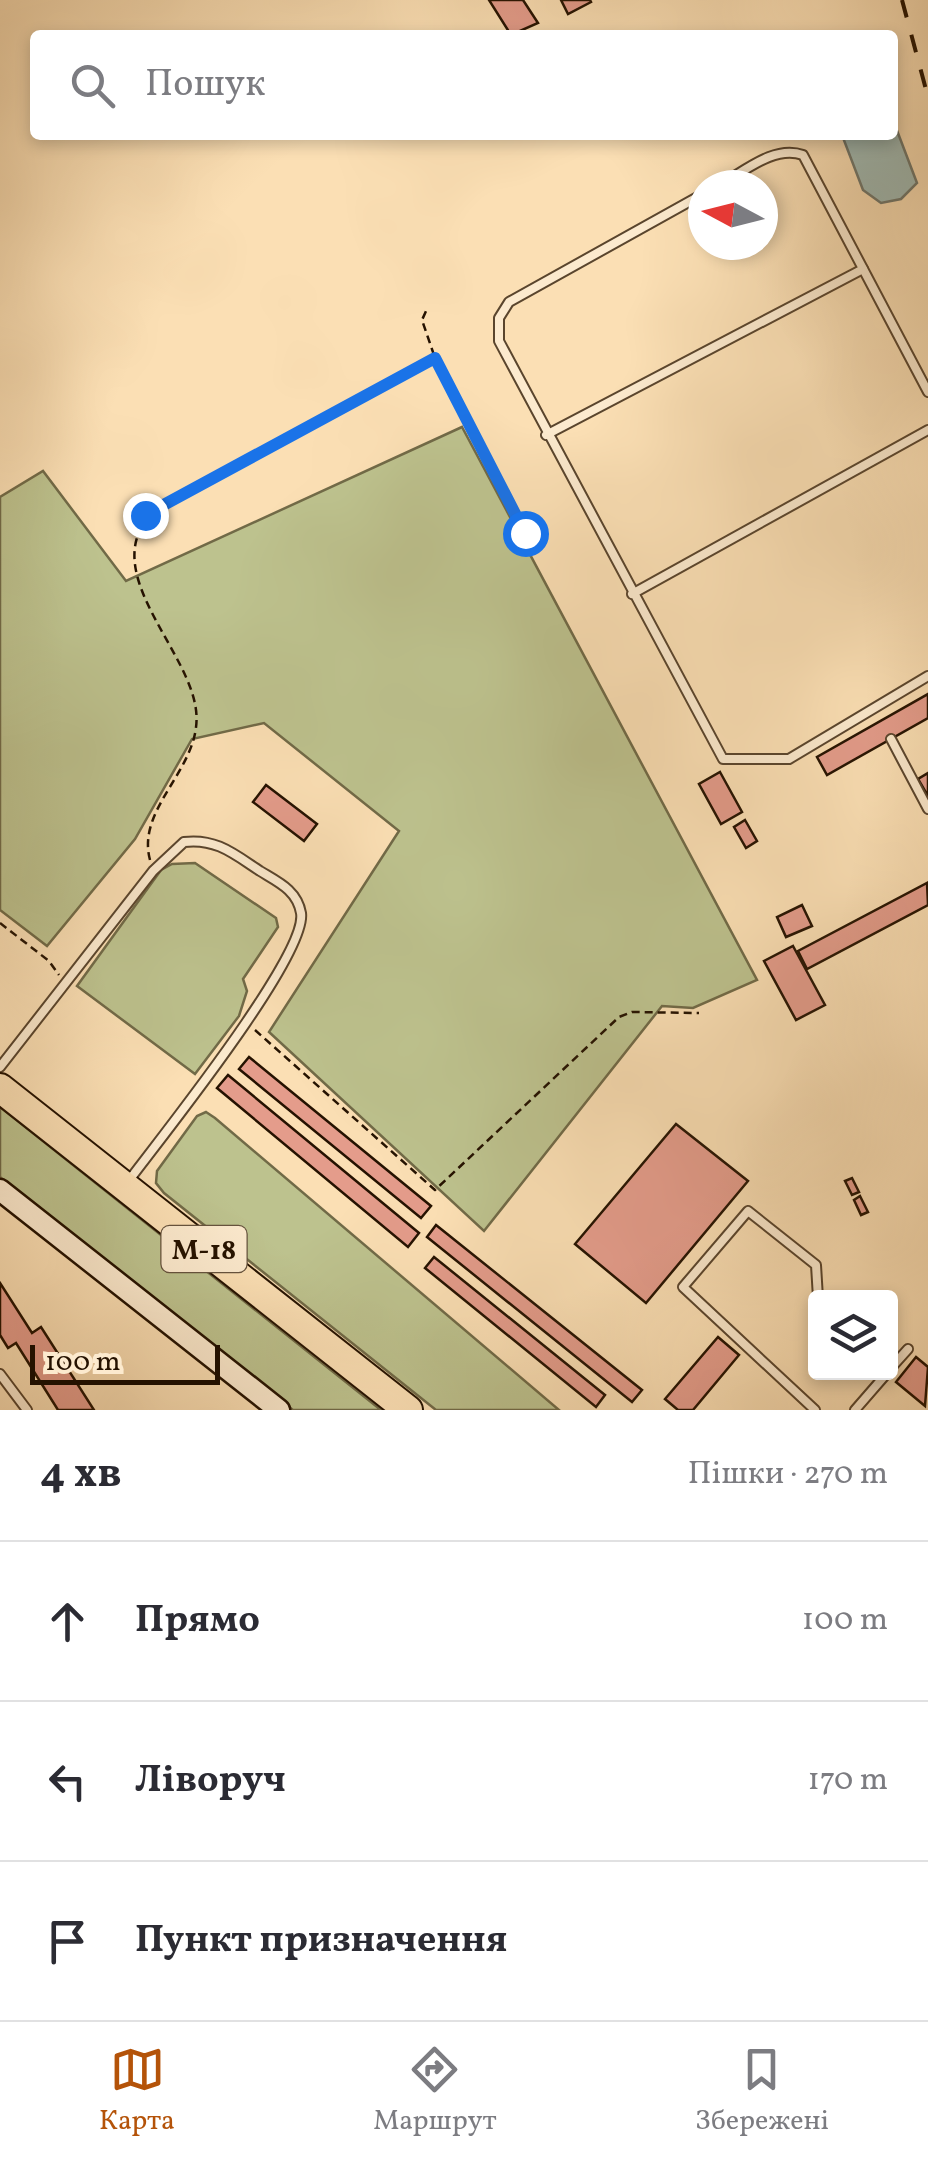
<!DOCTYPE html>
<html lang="uk">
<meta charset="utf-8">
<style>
:root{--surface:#fff;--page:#f2f2f3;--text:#2b2b33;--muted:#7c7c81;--line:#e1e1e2;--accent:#b45309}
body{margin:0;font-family:Vollkorn,serif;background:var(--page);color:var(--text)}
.controls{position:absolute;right:30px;bottom:30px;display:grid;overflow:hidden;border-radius:10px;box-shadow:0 5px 15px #0003}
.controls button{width:90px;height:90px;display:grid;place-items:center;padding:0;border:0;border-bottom:2px solid var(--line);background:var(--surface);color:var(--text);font:50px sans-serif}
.compass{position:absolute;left:688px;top:170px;width:90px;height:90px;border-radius:50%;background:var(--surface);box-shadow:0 5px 15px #0003;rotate:277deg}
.scale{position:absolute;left:30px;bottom:25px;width:190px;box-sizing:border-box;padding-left:10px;border:5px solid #251200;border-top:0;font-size:28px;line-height:35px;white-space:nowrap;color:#251200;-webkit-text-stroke:8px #fceace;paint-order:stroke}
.stop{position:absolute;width:30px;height:30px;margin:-22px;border:8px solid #1a73e8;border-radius:50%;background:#fff}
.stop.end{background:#1a73e8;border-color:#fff;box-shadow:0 2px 10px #0008}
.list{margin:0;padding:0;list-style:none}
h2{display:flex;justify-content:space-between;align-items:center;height:130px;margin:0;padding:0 40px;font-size:42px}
h2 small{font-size:32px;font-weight:400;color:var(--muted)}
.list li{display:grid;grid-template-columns:65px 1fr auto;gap:30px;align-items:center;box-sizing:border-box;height:160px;padding:0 40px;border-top:2px solid var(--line)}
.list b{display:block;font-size:38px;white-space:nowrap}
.list em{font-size:32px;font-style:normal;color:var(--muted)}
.icon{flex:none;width:55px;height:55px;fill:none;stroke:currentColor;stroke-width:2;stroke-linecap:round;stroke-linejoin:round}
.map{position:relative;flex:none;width:928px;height:1410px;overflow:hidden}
.search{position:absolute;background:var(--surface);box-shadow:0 5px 15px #0003;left:30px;right:30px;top:30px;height:110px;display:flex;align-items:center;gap:25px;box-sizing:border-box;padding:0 35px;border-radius:10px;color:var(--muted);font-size:38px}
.sheet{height:610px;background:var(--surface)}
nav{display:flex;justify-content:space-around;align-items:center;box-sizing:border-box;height:140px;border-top:2px solid var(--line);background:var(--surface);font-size:28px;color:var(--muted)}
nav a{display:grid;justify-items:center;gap:5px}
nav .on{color:var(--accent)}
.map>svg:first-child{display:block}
.green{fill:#bdc28e;stroke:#716a47;stroke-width:2.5}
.water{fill:#a0bbb5;stroke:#6f776d;stroke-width:2.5}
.building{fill:#e49c8b;stroke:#251200;stroke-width:2.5}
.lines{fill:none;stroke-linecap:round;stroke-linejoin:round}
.lane-casing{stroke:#5a452d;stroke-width:12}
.secondary-casing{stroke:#251200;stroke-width:25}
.highway-casing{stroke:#251200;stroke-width:32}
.path{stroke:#251200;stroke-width:2.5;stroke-dasharray:8 5;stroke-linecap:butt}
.lane{stroke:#fceace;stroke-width:8}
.secondary{stroke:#fceace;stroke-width:20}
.highway{stroke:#fbdfb4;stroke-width:28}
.rail{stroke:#251200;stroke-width:4;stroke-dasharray:18 18;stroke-linecap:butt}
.route{stroke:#1a73e8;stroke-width:12}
.labels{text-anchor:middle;stroke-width:8;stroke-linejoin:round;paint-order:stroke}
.shield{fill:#fceace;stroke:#66533e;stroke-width:2.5}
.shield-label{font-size:28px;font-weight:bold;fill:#251200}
</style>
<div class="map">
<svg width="928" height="1410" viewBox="0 0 928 1410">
<rect width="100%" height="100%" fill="#fbdfb4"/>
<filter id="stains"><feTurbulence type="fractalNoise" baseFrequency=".002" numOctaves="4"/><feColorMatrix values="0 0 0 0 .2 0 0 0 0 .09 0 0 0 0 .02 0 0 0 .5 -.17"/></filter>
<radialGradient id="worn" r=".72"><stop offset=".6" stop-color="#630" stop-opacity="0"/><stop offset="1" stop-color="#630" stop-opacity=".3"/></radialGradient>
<g class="green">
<path d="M462 427 757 980 693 1008 662 1006 484 1231 269 1032 399 831 264 723 192 739 135 839 47 946 0 910V497L43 471 126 581Z"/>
<path d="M195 863 276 918 278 927 243 979 247 991 239 1016 195 1074 77 986 161 870 172 864Z"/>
<path d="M0 1107 381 1410H293L272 1394 0 1177Z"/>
<path d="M206 1112 215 1118 559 1410H436L164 1193 156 1183 157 1171 197 1116Z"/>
</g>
<path class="water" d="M893 120 917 183 901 199 881 203 863 190 842 135H893Z"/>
<g class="building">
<path d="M489 0H523L538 23 511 35Z"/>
<path d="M561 0H590L591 2 568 14Z"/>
<path d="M928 694V718L827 775 817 757Z"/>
<path d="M720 772 742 812 721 824 699 784Z"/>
<path d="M928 773V796L918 779Z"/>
<path d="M266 785 317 824 304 841 253 802Z"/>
<path d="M745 820 757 841 746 848 734 827Z"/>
<path d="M927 883 928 905 807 969 798 951Z"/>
<path d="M802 905 812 926 786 937 777 917Z"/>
<path d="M793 946 825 1005 796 1020 764 961Z"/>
<path d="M249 1057 431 1206 421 1218 239 1069Z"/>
<path d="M228 1075 419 1233 408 1247 217 1088Z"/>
<path d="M676 1124 748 1181 646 1303 575 1244Z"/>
<path d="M852 1178 859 1192 852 1195 845 1181Z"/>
<path d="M860 1196 868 1212 861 1215 854 1200Z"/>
<path d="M436 1225 642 1390 632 1402 427 1237Z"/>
<path d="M434 1257 605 1395 596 1407 425 1268Z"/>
<path d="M0 1283 32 1333 41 1327 94 1410H58L16 1343 8 1348 0 1335Z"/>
<path d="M718 1337 739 1355 693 1410H678L665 1399Z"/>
<path d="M916 1357 928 1367 925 1406 896 1382Z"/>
</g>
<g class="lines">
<g class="lane-casing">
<g id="lane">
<path d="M720 185C745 171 774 145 803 155L928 392"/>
<path d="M703 194 509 302 499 318V341L723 759H789L928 676"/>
<path d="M546 435 863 269"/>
<path d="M632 594 928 430"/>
<path d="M891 739 928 809"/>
<path d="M0 1067 153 871 184 842C216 838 234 854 260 871 278 882 297 890 301 913 308 955 159 1140 127 1183"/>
<path d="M890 1369 908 1349"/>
<path d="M0 1374 27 1410"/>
<path d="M815 1410 683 1287 748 1211 816 1265 818 1298"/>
<path d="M855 1410 888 1372"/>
</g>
</g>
<g class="secondary-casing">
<path id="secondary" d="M0 1190 279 1410"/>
</g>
<g class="highway-casing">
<path id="highway" d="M0 1088 408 1410"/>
</g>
<g class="path">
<path d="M436 360 525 533"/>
<path d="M150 860C135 804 208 765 195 704 182 638 85 558 167 500L424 367 435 358 422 320 427 309"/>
<path d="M0 923 49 961 59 975"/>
<path d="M255 1030 435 1190 619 1017 632 1012 699 1013"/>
</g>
<use href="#lane" class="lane"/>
<use href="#secondary" class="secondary"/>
<use href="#highway" class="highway"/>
<path class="rail" d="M902 0 928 97"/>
</g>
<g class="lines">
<path class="route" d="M145 515 435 358 525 533"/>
</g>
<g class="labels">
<rect class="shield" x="161.5" y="1226" width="85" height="46" rx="8"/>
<g class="shield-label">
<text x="204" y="1259">М-18</text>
</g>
</g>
<rect width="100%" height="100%" filter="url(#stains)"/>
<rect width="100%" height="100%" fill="url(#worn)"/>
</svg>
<div class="controls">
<button><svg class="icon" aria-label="layers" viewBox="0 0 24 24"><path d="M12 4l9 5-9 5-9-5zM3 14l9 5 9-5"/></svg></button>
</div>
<svg class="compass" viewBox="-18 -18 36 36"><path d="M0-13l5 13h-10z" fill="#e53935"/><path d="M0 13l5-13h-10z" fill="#7c7c81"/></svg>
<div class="scale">100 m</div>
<div class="stop" style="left:525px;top:533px"></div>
<div class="stop end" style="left:145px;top:515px"></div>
<div class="search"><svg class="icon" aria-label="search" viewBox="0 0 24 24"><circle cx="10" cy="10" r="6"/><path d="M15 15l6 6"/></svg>Пошук</div>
</div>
<section class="sheet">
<h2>4 хв<small>Пішки · 270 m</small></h2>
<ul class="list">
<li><svg class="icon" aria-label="ahead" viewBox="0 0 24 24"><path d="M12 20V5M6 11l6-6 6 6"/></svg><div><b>Прямо</b></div><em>100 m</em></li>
<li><svg class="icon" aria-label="left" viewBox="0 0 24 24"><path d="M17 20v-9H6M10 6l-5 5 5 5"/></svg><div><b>Ліворуч</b></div><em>170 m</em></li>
<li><svg class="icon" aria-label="arrive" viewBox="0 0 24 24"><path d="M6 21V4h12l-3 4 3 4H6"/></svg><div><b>Пункт призначення</b></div></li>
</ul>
</section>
<nav>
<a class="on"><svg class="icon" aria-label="map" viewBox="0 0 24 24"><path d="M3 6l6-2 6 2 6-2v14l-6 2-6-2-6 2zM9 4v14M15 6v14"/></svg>Карта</a>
<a><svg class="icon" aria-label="directions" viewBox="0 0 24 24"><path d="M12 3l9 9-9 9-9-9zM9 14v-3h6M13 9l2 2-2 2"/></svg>Маршрут</a>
<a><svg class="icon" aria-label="saved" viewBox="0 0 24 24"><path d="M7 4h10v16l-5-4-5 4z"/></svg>Збережені</a>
</nav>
